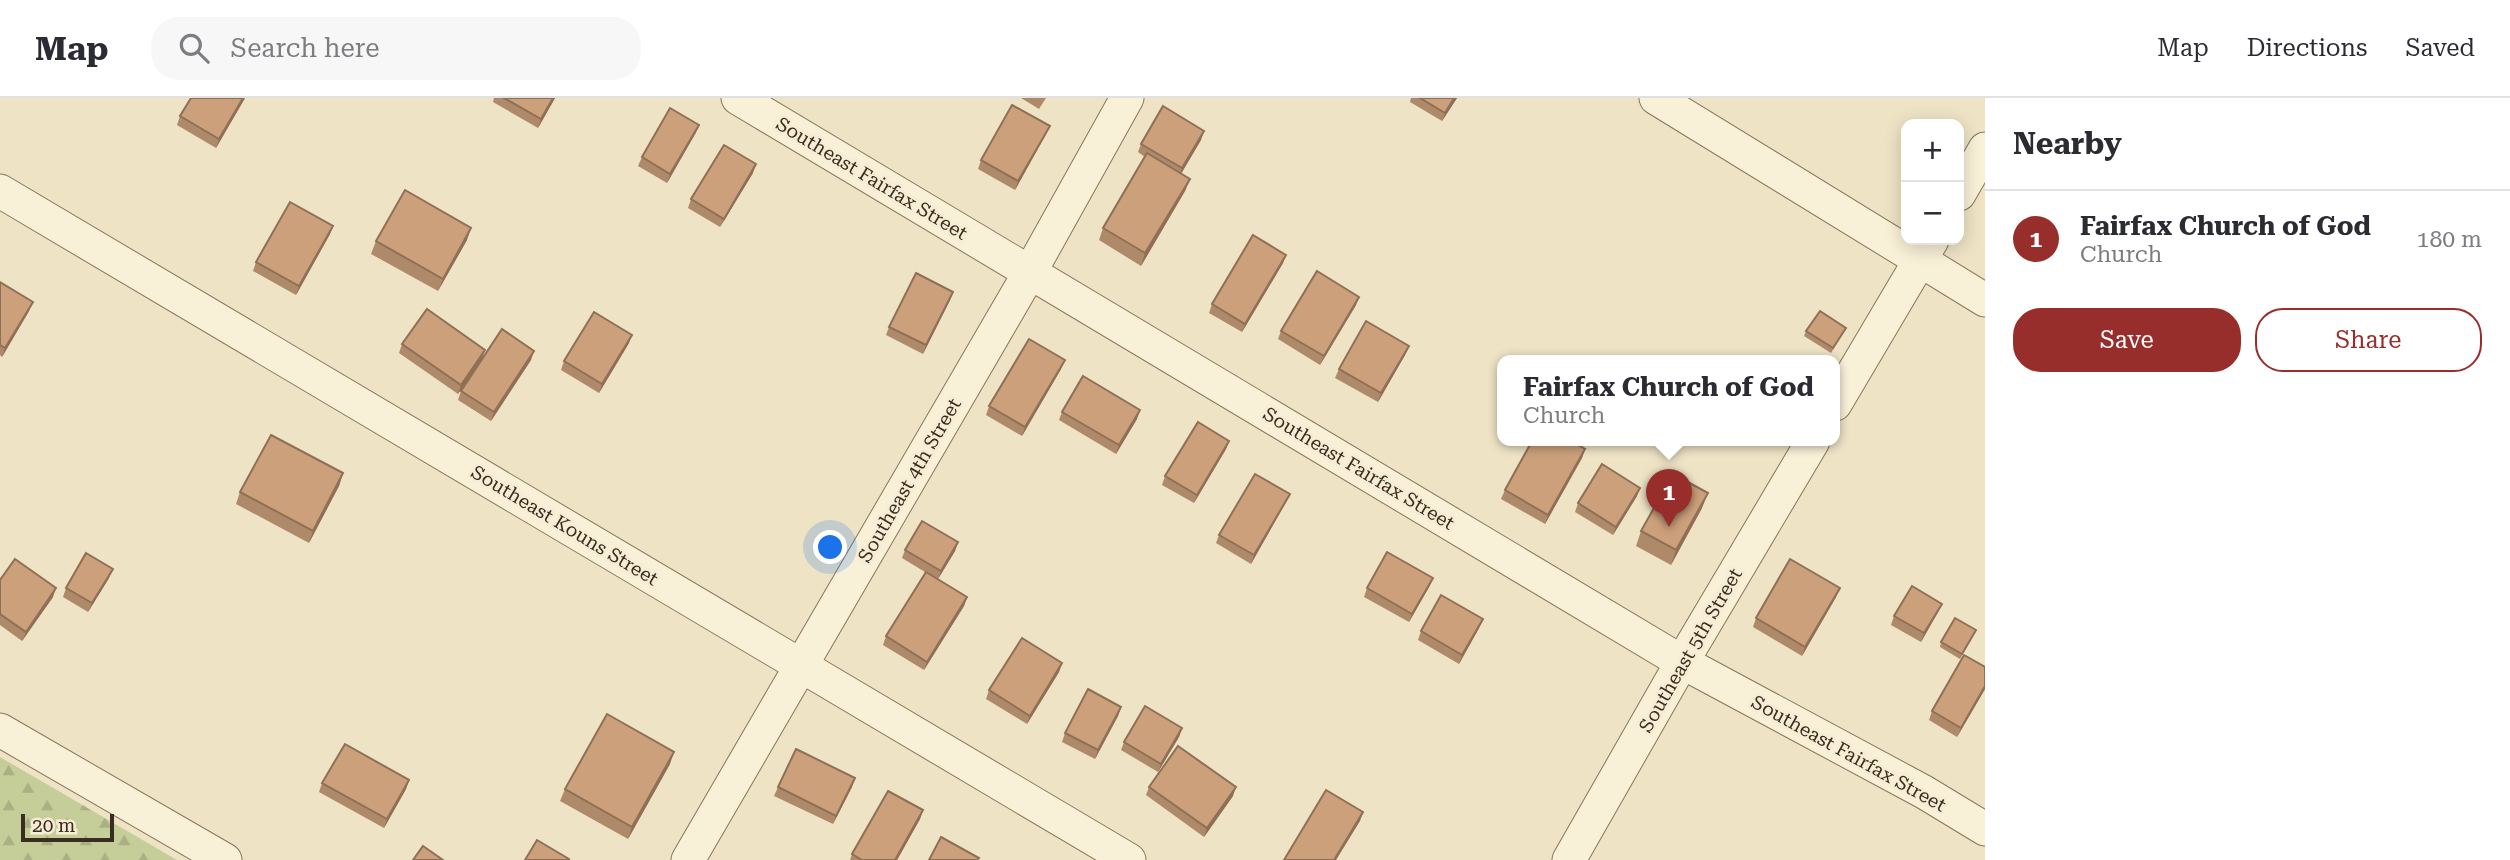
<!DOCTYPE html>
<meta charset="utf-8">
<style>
:root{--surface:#fff;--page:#f7f7f7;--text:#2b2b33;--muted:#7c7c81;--line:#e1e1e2;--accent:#982e2b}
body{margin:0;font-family:"Roboto Serif",serif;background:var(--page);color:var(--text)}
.controls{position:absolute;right:21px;top:21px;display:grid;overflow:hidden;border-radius:14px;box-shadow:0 4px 18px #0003}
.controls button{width:63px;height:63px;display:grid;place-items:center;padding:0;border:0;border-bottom:2px solid var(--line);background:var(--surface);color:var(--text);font:35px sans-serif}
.scale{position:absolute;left:21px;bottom:18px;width:93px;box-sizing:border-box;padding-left:7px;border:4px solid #392d1f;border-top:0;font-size:19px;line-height:24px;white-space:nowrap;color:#392d1f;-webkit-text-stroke:5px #f6edd4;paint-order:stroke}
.you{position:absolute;left:831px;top:450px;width:24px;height:24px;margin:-18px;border:5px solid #fff;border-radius:50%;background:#1a73e8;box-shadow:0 0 0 10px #1a73e833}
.badge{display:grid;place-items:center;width:46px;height:46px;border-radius:50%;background:var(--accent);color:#fff;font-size:23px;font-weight:700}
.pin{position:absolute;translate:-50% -58px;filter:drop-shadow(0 2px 4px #0008)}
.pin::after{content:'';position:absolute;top:37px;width:24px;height:21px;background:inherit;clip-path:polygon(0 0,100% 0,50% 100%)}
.popup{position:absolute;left:1497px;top:257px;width:343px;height:91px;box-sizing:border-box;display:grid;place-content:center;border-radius:14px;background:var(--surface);filter:drop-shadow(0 2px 5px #0005);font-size:23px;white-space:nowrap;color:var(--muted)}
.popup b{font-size:26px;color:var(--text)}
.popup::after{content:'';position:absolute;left:50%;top:100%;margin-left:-14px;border:14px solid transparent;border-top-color:var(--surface)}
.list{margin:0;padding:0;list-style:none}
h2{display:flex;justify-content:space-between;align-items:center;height:91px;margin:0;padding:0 28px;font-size:30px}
h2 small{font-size:23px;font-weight:400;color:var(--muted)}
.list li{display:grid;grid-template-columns:46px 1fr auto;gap:21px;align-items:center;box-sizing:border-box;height:98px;padding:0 28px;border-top:2px solid var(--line)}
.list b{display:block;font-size:26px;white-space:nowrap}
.list p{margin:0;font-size:23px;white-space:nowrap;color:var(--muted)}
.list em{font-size:23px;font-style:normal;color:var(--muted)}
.actions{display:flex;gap:14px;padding:21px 28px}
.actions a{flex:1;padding:16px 0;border:2px solid var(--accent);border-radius:28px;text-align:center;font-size:24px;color:var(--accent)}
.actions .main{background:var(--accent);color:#fff}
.icon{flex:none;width:38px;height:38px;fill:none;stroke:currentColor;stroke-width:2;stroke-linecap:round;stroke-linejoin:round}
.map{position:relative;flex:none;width:1985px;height:762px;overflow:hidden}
header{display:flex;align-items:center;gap:42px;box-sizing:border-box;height:98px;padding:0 35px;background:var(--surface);border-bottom:2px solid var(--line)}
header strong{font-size:33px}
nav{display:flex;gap:38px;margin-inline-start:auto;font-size:24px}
.search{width:490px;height:63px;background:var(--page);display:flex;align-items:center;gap:18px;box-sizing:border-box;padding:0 24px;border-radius:28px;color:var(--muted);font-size:26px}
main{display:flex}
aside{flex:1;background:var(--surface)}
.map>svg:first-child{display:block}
.forest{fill:url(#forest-firs)}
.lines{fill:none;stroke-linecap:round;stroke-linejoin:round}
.street-casing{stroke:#89755b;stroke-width:35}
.street{stroke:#f9f0d8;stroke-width:33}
.wall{fill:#af8a6a}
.shaded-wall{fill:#8f7056}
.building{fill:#cca07b;stroke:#8f7056;stroke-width:2}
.labels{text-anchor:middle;stroke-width:6;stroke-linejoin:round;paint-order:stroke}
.street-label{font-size:19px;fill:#392d1f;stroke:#f6edd4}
</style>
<header>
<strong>Map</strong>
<div class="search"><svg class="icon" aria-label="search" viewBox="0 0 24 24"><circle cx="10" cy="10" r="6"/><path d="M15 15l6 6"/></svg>Search here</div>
<nav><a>Map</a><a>Directions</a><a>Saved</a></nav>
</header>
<main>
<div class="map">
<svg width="1985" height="762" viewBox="0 0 1985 762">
<defs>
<pattern id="forest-firs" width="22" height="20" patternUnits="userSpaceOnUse" patternTransform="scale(1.75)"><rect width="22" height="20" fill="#c5cd98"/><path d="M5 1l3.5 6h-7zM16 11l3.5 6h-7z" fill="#aab083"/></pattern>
</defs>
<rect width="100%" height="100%" fill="#eee3c5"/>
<path class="forest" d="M0 659 177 762H0Z"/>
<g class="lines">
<g class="street-casing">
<g id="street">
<path d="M738 0 1682 564 1924 694 1985 731"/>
<path d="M1656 0 1985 202"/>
<path d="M0 93 1129 762"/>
<path d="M1959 96 1985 51"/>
<path d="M1835 306 1932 142"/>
<path d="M0 632 225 762"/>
<path d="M688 762 1030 174 1127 0"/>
<path d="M1569 762 1682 564 1813 343"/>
</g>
</g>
<use href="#street" class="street"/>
</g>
<g class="wall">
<path d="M245 0 216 50 177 27 180 18Z"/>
<path d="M494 0H555L538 30 493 4Z"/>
<path d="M1021 0H1046L1039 11Z"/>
<path d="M1411 0H1457L1442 23 1410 4Z"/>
<path d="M699 27 695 36 667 85 638 68 642 59Z"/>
<path d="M1046 36 1015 92 978 71 981 62Z"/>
<path d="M1201 42 1181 76 1190 81 1185 93 1141 168 1099 142 1103 130 1145 59 1138 54 1141 46Z"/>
<path d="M753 75 720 129 688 110 691 101Z"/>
<path d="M330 136 296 197 253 173 256 164Z"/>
<path d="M467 142 438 193 371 156 376 143Z"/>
<path d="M1283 165 1242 234 1209 215 1212 206Z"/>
<path d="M0 184 29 213 2 259 0 257Z"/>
<path d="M953 194 950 202 923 256 886 237 889 229Z"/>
<path d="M1356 207 1320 267 1278 241 1281 233Z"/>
<path d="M1846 230 1831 255 1804 238 1806 233Z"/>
<path d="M629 245 599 295 561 272 564 263Z"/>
<path d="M402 246 482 261 458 296 399 255Z"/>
<path d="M1409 248 1405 257 1378 304 1335 280 1339 271Z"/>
<path d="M531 262 491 323 458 302 461 293Z"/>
<path d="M1061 271 1022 338 986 317 989 308Z"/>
<path d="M1062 314 1137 321 1116 356 1059 322Z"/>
<path d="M1229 343 1226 351 1194 405 1162 387 1165 378Z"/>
<path d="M1585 351 1582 360 1545 426 1501 401 1505 392Z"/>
<path d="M343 375 339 388 309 445 236 406 240 394Z"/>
<path d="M1290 396 1286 404 1251 466 1216 445 1219 437Z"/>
<path d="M1637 398 1613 437 1575 414 1578 405Z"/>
<path d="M1702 410 1671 467 1636 448 1641 433Z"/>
<path d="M958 444 955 453 938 481 967 499 964 508 924 572 883 547 886 538 925 474 902 460 905 452Z"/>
<path d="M109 480 88 514 63 499 66 490Z"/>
<path d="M1433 480 1429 489 1409 524 1364 499 1367 490Z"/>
<path d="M0 482 53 499 22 543 0 527Z"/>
<path d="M1836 499 1802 558 1753 529 1756 520Z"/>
<path d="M1942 506 1938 514 1921 544 1891 527 1894 518Z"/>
<path d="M1479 530 1459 566 1418 542 1421 533Z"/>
<path d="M1976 532 1960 561 1940 549 1941 544Z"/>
<path d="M1062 565 1059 574 1027 626 986 601 989 592Z"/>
<path d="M1985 569V591L1957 639 1929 622 1932 613Z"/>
<path d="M1121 609 1118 618 1095 661 1062 644 1065 635Z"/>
<path d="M1182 630 1179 639 1158 674 1121 652 1124 644Z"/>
<path d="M670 666 628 741 560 703 565 691Z"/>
<path d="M409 682 406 691 384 730 319 694 322 685Z"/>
<path d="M778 689H852L833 726 774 698Z"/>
<path d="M1149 689 1233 698 1204 739 1146 697Z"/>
<path d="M923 712 920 721 897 762H850L852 756Z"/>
</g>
<g class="shaded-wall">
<path d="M243 0H245L216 50 219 41Z"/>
<path d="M553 0H555L538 30 541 21Z"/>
<path d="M1454 0H1457L1442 23 1445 15Z"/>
<path d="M699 27 695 36 667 85 670 76Z"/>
<path d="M1050 28 1046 36 1015 92 1018 83Z"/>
<path d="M1204 33 1201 42 1179 79 1182 70Z"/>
<path d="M756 66 753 75 720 129 724 121Z"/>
<path d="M1190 81 1185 93 1141 168 1145 155Z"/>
<path d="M333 128 330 136 296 197 299 188Z"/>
<path d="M471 130 467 142 438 193 443 181Z"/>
<path d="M1286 157 1283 165 1242 234 1245 226Z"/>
<path d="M953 194 950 202 923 256 926 247Z"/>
<path d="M1359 199 1356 207 1320 267 1324 258Z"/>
<path d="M33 204 29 213 2 259 5 250Z"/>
<path d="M632 237 629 245 599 295 602 286Z"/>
<path d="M1409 248 1405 257 1378 304 1381 295Z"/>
<path d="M485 252 482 261 458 296 461 287Z"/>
<path d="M534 253 531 262 491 323 494 314Z"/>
<path d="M1065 262 1061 271 1022 338 1025 329Z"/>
<path d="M1140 312 1137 321 1116 356 1119 347Z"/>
<path d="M1229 343 1226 351 1194 405 1197 397Z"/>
<path d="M1585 351 1582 360 1545 426 1548 417Z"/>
<path d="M343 375 339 388 309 445 313 433Z"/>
<path d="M1640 390 1637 398 1613 437 1616 429Z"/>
<path d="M1708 395 1702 410 1671 467 1676 452Z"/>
<path d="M1290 396 1286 404 1251 466 1254 457Z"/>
<path d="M958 444 955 453 938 481 941 473Z"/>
<path d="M113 471 109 480 88 514 92 505Z"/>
<path d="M1433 480 1429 489 1409 524 1412 516Z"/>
<path d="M56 490 53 499 22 543 26 534Z"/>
<path d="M1840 490 1836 499 1802 558 1805 549Z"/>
<path d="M967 499 964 508 924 572 927 564Z"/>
<path d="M1942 506 1938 514 1921 544 1924 535Z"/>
<path d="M1483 521 1479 530 1459 566 1462 557Z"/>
<path d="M1062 565 1059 574 1027 626 1030 618Z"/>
<path d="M1985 588V591L1957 639 1961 630Z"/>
<path d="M1121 609 1118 618 1095 661 1098 652Z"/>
<path d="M1182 630 1179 639 1158 674 1161 666Z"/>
<path d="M674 654 670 666 628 741 632 729Z"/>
<path d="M855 680 852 689 833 726 836 718Z"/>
<path d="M409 682 406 691 384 730 387 721Z"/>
<path d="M1236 689 1233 698 1204 739 1207 730Z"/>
<path d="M923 712 920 721 897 762H895Z"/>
<path d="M1363 714 1360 723 1336 762H1334Z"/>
</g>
<g class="building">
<path d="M191 0H243L219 41 180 18Z"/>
<path d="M504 0H553L541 21Z"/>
<path d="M1420 0H1454L1445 15Z"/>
<path d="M1012 7 1050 28 1018 83 981 62Z"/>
<path d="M1163 8 1204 33 1182 70 1141 46Z"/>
<path d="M670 10 699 27 670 76 642 59Z"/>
<path d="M724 47 756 66 724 121 691 101Z"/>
<path d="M1147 55 1190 81 1145 155 1103 130Z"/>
<path d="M405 92 471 130 443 181 376 143Z"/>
<path d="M290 104 333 128 299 188 256 164Z"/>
<path d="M1253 137 1286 157 1245 226 1212 206Z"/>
<path d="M1317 173 1359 199 1324 258 1281 233Z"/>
<path d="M916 175 953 194 926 247 889 229Z"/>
<path d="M0 184 33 204 5 250 0 247Z"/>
<path d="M427 211 485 252 461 287 402 246Z"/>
<path d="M1820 213 1846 230 1833 250 1806 233Z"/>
<path d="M594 214 632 237 602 286 564 263Z"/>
<path d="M1366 223 1409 248 1381 295 1339 271Z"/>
<path d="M502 231 534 253 494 314 461 293Z"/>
<path d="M1029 241 1065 262 1025 329 989 308Z"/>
<path d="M1083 278 1140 312 1119 347 1062 314Z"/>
<path d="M1198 324 1229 343 1197 397 1165 378Z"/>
<path d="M271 337 343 375 313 433 240 394Z"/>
<path d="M1532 343H1571L1585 351 1548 417 1505 392Z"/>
<path d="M1602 366 1640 390 1616 429 1578 405Z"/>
<path d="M1255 376 1290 396 1254 457 1219 437Z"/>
<path d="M1673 376 1708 395 1676 452 1641 433Z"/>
<path d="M922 423 958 444 941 473 905 452Z"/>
<path d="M1387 454 1433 480 1412 516 1367 490Z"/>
<path d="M86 455 113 471 92 505 66 490Z"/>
<path d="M15 461 56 490 26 534 0 516V482Z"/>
<path d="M1790 461 1840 490 1805 549 1756 520Z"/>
<path d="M926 474 967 499 927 564 886 538Z"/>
<path d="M1912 488 1942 506 1924 535 1894 518Z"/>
<path d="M1441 497 1483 521 1462 557 1421 533Z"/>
<path d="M1955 520 1976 532 1962 556 1941 544Z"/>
<path d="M1022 540 1062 565 1030 618 989 592Z"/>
<path d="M1964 557 1985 569V588L1961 630 1932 613Z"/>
<path d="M1088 591 1121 609 1098 652 1065 635Z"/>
<path d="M1145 608 1182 630 1161 666 1124 644Z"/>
<path d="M607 616 674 654 632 729 565 691Z"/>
<path d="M345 646 409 682 387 721 322 685Z"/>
<path d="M1178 648 1236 689 1207 730 1149 689Z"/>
<path d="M796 651 855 680 836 718 778 689Z"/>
<path d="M1326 692 1363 714 1334 762H1284Z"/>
<path d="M888 693 923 712 895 762H862L852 756Z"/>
<path d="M941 739 979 760 977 762H929Z"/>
<path d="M537 742 569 761V762H525Z"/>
<path d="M423 748 443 762H413Z"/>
</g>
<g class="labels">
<g class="street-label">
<text transform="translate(872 80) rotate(31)" y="7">Southeast Fairfax Street</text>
<text transform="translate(1359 370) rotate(31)" y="7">Southeast Fairfax Street</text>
<text transform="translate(909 382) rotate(-60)" y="7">Southeast 4th Street</text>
<text transform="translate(565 427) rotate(31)" y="7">Southeast Kouns Street</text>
<text transform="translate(1690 552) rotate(-60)" y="7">Southeast 5th Street</text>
<text transform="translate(1849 655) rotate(29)" y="7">Southeast Fairfax Street</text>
</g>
</g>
</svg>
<div class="controls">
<button>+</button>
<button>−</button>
</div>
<div class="scale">20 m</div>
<div class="you"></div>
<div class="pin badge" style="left:1669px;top:429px">1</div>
<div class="popup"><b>Fairfax Church of God</b>Church</div>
</div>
<aside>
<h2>Nearby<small></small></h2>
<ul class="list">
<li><span class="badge">1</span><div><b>Fairfax Church of God</b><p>Church</p></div><em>180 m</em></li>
</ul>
<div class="actions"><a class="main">Save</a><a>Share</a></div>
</aside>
</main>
